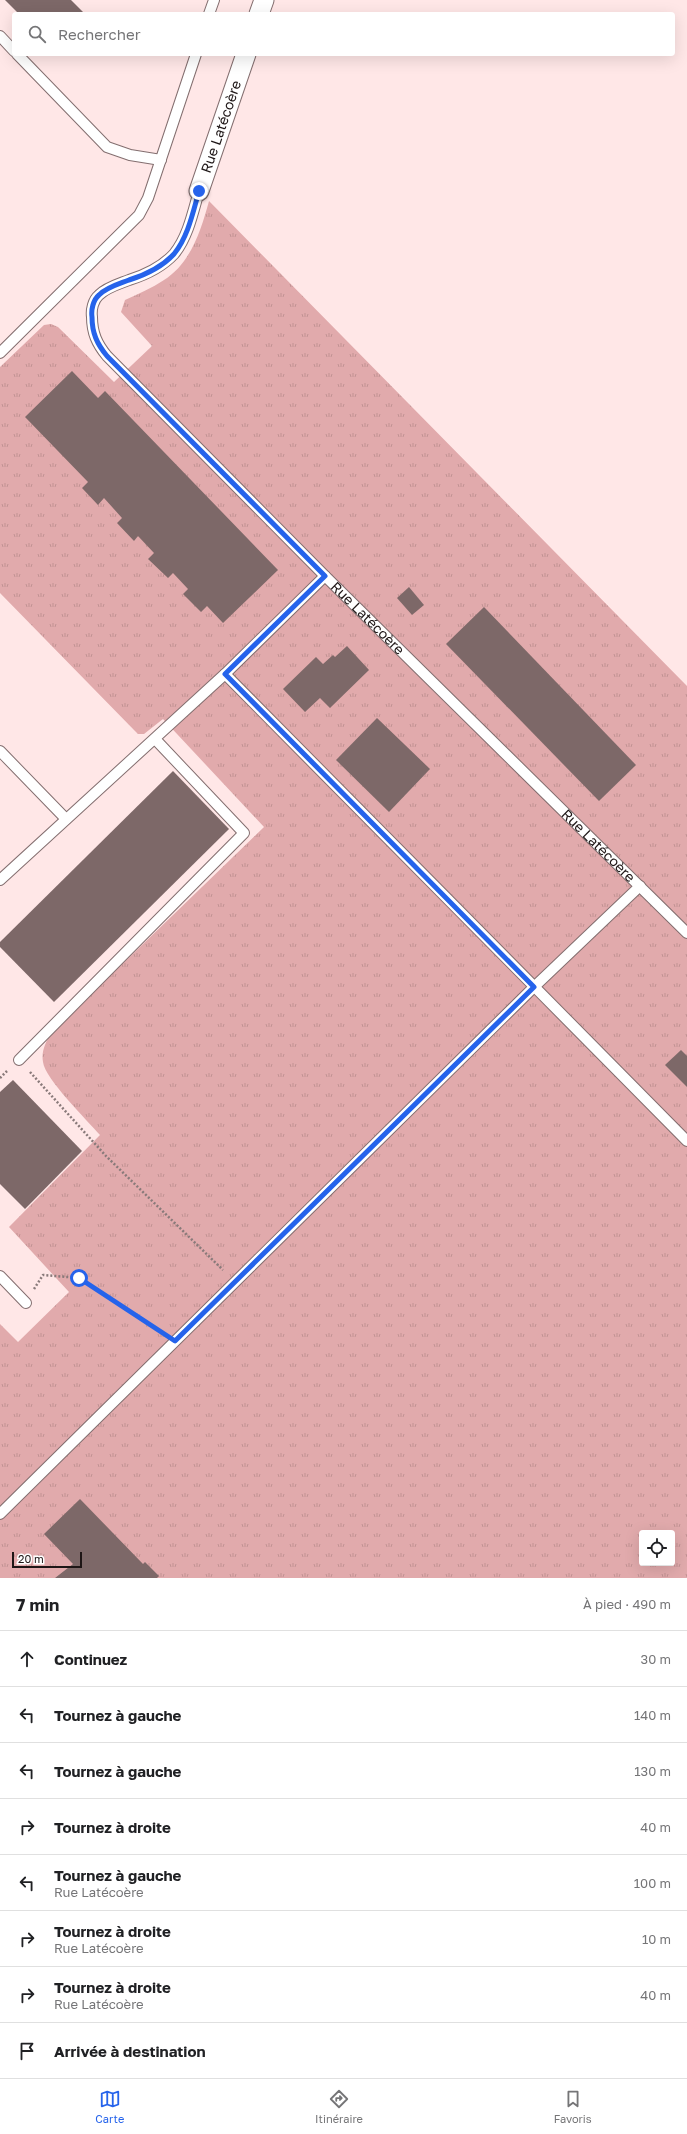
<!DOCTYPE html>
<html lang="fr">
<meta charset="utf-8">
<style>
:root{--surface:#fff;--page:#f6f6f6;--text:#202124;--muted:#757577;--line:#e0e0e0;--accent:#2563eb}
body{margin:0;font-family:"Golos Text",sans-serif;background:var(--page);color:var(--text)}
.controls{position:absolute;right:12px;bottom:12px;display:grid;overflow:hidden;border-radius:4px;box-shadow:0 4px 16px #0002}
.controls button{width:36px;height:36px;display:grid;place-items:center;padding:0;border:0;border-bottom:1px solid var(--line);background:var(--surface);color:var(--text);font:20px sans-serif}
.scale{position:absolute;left:12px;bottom:10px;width:70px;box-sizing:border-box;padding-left:4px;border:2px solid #1e1616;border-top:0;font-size:11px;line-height:14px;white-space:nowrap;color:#1e1616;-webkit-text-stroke:3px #fff;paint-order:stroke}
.stop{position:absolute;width:12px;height:12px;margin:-9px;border:3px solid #2563eb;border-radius:50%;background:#fff}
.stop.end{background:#2563eb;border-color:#fff;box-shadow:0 1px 4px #0008}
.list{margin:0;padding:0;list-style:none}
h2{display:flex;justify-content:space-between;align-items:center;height:52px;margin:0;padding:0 16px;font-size:17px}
h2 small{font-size:13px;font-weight:400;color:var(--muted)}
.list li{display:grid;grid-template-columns:26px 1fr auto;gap:12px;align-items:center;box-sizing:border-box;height:56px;padding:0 16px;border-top:1px solid var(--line)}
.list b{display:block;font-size:15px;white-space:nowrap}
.list p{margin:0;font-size:13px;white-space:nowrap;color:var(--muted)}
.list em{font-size:13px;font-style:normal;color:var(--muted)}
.icon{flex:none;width:22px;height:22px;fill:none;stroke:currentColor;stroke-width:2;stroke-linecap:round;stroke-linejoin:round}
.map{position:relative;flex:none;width:687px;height:1578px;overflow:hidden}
.search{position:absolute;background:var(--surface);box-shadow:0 4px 16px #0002;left:12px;right:12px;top:12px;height:44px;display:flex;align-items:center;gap:10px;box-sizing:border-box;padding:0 14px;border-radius:4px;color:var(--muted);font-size:15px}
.sheet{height:500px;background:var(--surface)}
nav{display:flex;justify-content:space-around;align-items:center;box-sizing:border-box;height:56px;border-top:1px solid var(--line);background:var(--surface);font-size:11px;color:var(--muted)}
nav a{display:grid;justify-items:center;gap:2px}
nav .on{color:var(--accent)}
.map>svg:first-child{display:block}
.grass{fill:url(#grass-tufts);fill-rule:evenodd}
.building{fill:#7d6868}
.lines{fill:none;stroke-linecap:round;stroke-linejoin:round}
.service-casing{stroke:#836e6f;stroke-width:12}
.minor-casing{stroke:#836e6f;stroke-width:21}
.path{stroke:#897a7a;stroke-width:2.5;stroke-dasharray:2 2;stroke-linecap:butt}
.service{stroke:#fff;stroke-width:10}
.minor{stroke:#fff;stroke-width:19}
.route{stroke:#2563eb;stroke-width:5}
.labels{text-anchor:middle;stroke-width:3.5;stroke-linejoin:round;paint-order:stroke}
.street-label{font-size:14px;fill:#1e1616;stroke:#fff}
</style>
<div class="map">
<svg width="687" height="1578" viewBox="0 0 687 1578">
<defs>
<pattern id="grass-tufts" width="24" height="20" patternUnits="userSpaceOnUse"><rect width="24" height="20" fill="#e1aaac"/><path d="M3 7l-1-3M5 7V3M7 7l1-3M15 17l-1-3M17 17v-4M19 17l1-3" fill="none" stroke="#c19293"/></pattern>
</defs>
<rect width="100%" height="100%" fill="#ffe7e7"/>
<path class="grass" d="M209 201 687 686V1578H0V1324L18 1342 69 1292 9 1227 100 1135C87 1120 45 1079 43 1062 41 1051 46 1042 51 1033L264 827 163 719 144 734H138L134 730 0 593V367L44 325 51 324 58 327 114 382 152 346 121 312 125 300C138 294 152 288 164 280 191 263 201 230 209 201ZM642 1533H672V1563H642Z"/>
<g class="building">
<path d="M5 0H71L85 14H19Z"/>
<path d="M72 371 98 398 105 391 278 570 223 623 207 606 201 612 183 594 188 589 173 573 168 578 148 559 154 553 138 536 134 541 117 523 122 518 104 498 98 505 82 488 88 482 25 417Z"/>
<path d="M409 587 424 605 412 615 397 598Z"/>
<path d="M484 607 636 765 599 801 446 644Z"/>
<path d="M347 646 369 670 330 708 320 698 305 712 283 689 316 657 323 664 333 655 335 657Z"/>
<path d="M377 718 430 769 389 812 336 760Z"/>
<path d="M173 771 229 829 54 1002 0 947V942Z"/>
<path d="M681 1050 687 1056V1087L665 1065Z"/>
<path d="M13 1080 82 1151 25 1209 0 1184V1092Z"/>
<path d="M80 1499 143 1564 145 1562 159 1576 157 1578H55L73 1564 44 1534Z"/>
</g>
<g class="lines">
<g class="service-casing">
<g id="service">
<path d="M209 14 214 0"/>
<path d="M0 36 14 51"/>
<path d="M17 54 107 147 130 155 161 160"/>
<path id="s1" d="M199 191C193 212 188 237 174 254 162 267 145 275 129 280 119 284 107 287 99 295 93 300 91 310 92 317 92 333 97 344 107 356L325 576 687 933"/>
<path d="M0 353 139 215 148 198 196 54"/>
<path d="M225 674 687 1141"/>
<path d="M0 751 66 819"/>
<path d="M0 880 225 674 325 576"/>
<path d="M19 1060 244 833 155 739"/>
<path d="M0 1276 26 1303"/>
<path d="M0 1514 534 987 640 886"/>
</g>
</g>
<g class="minor-casing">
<g id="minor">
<path d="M259 14 264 0"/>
<path id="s2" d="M199 191 246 54"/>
</g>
</g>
<g class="path">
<path d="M30 1072 106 1156 223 1270"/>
<path d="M0 1078 7 1071"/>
<path d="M34 1289 43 1275 79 1278 161 1332"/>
</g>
<use href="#service" class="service"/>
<use href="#minor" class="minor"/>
</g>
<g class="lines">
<path class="route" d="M79 1278 175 1341 534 987 225 674 325 576 107 356C97 344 92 333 92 317 91 310 93 300 99 295 107 287 119 284 129 280 145 275 162 267 174 254 188 237 193 212 199 191"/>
</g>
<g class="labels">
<g class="street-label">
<text dy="5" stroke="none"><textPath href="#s2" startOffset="68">Rue Latécoère</textPath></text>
<text dy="5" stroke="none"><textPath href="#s1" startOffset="591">Rue Latécoère</textPath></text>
<text dy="5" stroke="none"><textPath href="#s1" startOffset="915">Rue Latécoère</textPath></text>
</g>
</g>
</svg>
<div class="controls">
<button><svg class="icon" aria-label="locate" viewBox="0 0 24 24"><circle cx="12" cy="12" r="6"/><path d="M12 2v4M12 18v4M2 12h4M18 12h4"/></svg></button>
</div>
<div class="scale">20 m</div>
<div class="stop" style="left:79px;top:1278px"></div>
<div class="stop end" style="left:199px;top:191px"></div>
<div class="search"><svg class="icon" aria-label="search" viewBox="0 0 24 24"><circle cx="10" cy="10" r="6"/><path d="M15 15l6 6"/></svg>Rechercher</div>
</div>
<section class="sheet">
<h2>7 min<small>À pied · 490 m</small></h2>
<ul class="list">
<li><svg class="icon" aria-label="ahead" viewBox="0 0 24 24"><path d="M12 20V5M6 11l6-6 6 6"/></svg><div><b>Continuez</b></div><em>30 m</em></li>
<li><svg class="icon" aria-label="left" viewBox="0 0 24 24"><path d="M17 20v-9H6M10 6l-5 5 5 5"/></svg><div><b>Tournez à gauche</b></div><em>140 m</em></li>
<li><svg class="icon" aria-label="left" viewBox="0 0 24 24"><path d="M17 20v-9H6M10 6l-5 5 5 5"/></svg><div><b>Tournez à gauche</b></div><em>130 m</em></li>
<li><svg class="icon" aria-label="right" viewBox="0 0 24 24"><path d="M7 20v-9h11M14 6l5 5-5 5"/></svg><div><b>Tournez à droite</b></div><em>40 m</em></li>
<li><svg class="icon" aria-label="left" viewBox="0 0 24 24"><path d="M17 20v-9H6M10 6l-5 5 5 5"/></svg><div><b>Tournez à gauche</b><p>Rue Latécoère</p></div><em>100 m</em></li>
<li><svg class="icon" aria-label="right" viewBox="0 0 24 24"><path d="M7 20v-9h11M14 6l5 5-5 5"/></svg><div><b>Tournez à droite</b><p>Rue Latécoère</p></div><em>10 m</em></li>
<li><svg class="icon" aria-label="right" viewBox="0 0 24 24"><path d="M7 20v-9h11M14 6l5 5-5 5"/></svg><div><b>Tournez à droite</b><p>Rue Latécoère</p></div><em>40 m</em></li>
<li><svg class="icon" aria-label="arrive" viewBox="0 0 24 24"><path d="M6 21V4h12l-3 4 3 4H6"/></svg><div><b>Arrivée à destination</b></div></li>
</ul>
</section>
<nav>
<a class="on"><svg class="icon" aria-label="map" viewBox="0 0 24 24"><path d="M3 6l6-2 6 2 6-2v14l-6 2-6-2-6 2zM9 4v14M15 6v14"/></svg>Carte</a>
<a><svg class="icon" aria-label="directions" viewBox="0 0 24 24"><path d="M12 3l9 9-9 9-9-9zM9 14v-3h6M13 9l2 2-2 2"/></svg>Itinéraire</a>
<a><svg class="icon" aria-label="saved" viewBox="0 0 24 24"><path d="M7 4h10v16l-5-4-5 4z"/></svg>Favoris</a>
</nav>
